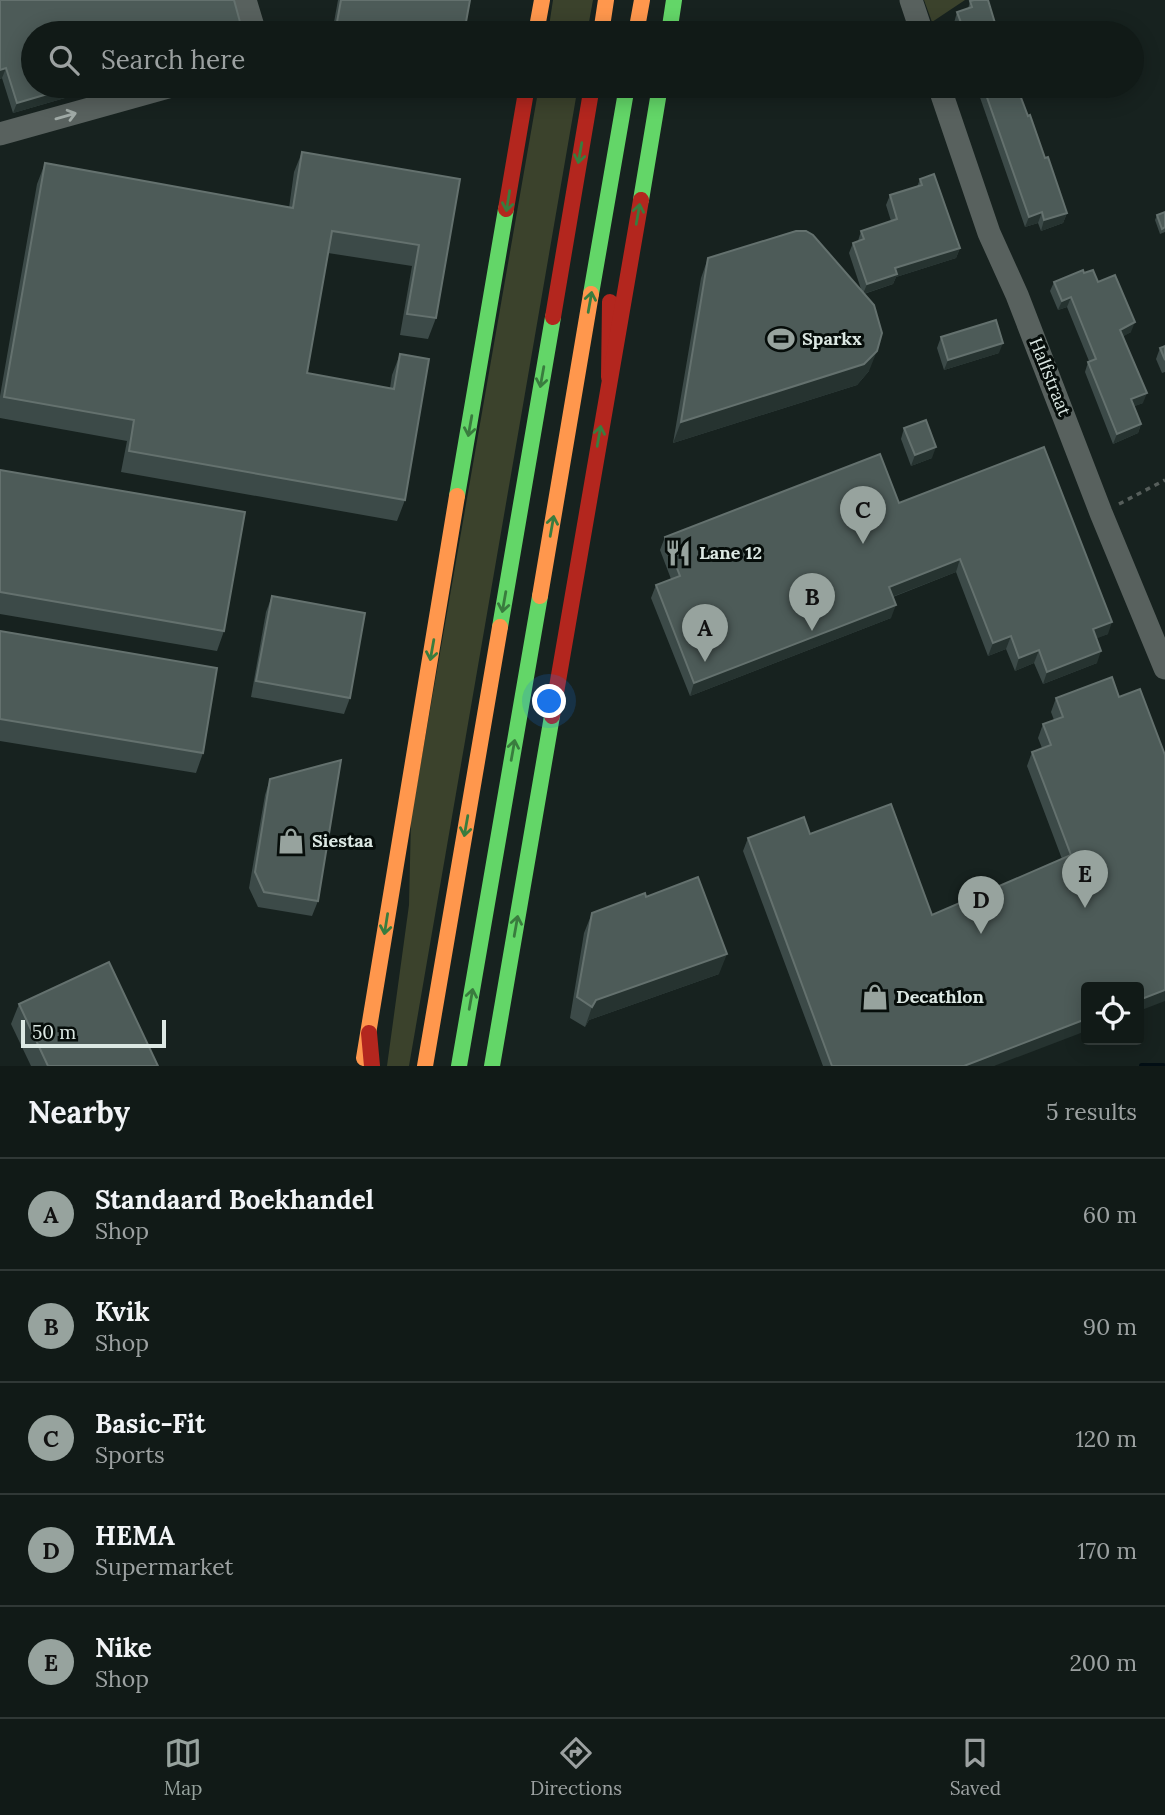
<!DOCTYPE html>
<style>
:root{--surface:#111a17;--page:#1e2724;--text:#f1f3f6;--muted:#9ca1a1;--line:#303836;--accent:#97a39e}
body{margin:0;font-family:Lora,serif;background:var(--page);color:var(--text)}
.controls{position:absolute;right:21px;bottom:21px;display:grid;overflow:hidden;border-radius:7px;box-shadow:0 4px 18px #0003}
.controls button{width:63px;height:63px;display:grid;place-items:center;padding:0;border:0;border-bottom:2px solid var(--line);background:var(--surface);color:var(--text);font:35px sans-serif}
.scale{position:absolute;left:21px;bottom:18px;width:145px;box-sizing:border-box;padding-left:7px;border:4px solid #dce8e3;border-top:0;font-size:19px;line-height:24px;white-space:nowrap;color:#dce8e3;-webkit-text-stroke:5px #060d0a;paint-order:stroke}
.you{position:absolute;left:550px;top:702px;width:24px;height:24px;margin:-18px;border:5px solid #fff;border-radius:50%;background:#1a73e8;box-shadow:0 0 0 10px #1a73e833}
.badge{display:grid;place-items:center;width:46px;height:46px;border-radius:50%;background:var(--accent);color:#111;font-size:23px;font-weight:700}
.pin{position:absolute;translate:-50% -58px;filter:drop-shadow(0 2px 4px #0008)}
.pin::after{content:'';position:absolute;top:37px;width:24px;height:21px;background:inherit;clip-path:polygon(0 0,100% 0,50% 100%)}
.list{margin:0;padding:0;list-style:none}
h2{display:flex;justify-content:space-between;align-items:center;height:91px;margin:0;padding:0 28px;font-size:30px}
h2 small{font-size:23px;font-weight:400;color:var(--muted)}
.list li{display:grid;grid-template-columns:46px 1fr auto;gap:21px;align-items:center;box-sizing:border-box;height:112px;padding:0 28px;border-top:2px solid var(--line)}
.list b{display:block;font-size:26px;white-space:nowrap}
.list p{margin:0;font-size:23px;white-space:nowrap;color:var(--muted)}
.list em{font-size:23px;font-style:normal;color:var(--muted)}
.icon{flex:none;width:38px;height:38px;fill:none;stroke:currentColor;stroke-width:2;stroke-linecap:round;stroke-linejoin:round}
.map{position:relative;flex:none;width:1165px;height:1066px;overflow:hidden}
.search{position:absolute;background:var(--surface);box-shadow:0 4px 18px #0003;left:21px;right:21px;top:21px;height:77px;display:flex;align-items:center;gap:18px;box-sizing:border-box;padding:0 24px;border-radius:38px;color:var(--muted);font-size:26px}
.sheet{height:651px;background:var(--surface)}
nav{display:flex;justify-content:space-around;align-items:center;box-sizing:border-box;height:98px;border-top:2px solid var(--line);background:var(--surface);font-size:19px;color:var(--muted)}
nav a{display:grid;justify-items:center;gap:4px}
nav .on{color:var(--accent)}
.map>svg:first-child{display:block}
.green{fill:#3b422c}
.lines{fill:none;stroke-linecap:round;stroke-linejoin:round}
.stream{stroke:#020e14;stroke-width:6}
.path{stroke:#565e5b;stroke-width:3.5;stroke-dasharray:5 5;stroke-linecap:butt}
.street{stroke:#58615e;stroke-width:23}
.fast{stroke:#63d668;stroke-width:16}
.slow{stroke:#ff974d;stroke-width:16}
.jam{stroke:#b3261e;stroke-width:16}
.wall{fill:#3c4a48}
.shaded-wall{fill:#263330}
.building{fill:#4d5b58;stroke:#64716e;stroke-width:2}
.oneway{stroke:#a1aba7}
.oneway2{stroke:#397c3e}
.labels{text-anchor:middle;stroke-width:6;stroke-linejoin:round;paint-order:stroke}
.poi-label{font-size:18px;font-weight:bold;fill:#dce8e3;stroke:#060d0a;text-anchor:start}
.street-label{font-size:18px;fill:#dce8e3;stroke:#060d0a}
</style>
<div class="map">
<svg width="1165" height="1066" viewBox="0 0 1165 1066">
<rect width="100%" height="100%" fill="#17221f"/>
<g class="green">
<path d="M553 0H593L587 33H548Z"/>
<path d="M924 0H965L932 22Z"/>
<path d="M539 86H578L409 1066H387L409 905 411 819Z"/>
</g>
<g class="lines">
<path class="stream" d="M1142 1066H1163"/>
<path class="path" d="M1119 504 1165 480"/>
<g class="street">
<path d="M245 0 255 33"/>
<path d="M911 0 922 33"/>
<path d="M939 86 989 233 1017 295 1101 513 1165 668"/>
<path d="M0 134 172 86"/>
</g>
<g class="fast">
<path d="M669 33 674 0"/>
<path d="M641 200 660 86"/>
<path d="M591 294 627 86"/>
<path d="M457 496 506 209"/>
<path d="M500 627 553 317"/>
<path d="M459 1066 540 596"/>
<path d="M492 1066 552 716"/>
</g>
<g class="slow">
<path d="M536 33 542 0"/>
<path d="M601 33 606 0"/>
<path d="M636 33 642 0"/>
<path d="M540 596 591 294"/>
<path d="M364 1058 457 496"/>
<path d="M425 1066 500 627"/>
</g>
<g class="jam">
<path d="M506 209 527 86"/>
<path d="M553 317 592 86"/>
<path d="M609 377 610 302"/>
<path d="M552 716 641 200"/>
<path d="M369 1033 372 1066"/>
</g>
</g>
<g class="wall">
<path d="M0 0 33 33V86H97L96 89 13 113 2 78 0 79Z"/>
<path d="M338 0H470L464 33H332Z"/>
<path d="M970 1 998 33H957L954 23 957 12 968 9Z"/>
<path d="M976 86H1015L1067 213 1063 223 1041 231 1038 223 1025 227Z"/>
<path d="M302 152 460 179 436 318 428 339 400 335 412 266 328 253 307 373 390 388 392 375 400 354 405 500 397 521 121 472 127 441 0 418V396L37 184 45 163 289 208 294 172Z"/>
<path d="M920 179 960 248 956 258 896 277 893 284 864 294 869 371 857 385 673 443 701 278 708 258 862 292 849 253 853 243 858 241 861 231 891 221 886 205 890 195 917 187Z"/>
<path d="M1165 212V232L1160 234 1155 220 1157 215Z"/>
<path d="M1084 273 1098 282 1131 332 1123 336 1143 403 1134 406 1141 424 1138 433 1113 444 1085 372 1088 362 1089 361 1067 307 1058 310 1050 291 1054 282Z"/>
<path d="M941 337 999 353 944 370 937 348Z"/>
<path d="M1165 346V372L1162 373 1156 359 1160 348Z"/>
<path d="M904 428 932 458 911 466 901 439Z"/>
<path d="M0 470 224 631 217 651 0 614Z"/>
<path d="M899 503 1108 634 1096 638 1097 663 1043 684 1034 663 1015 671 1006 649 988 656 956 572 893 597 891 618 690 696 651 598 656 585 671 579 660 550 665 537Z"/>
<path d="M272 596 350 698 344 714 251 697 266 612Z"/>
<path d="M0 631 203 753 196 773 0 741Z"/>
<path d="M1119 697 1165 755 994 1066H823L743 851 748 838 810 834 932 915 1062 859 1027 766 1032 752 1042 748 1038 738 1043 724 1054 720 1051 712 1056 698Z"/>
<path d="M270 779 318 901 312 916 258 907 249 888 265 795Z"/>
<path d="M646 897 719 974 589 1020 585 1027 570 1018 584 933 592 913Z"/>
<path d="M19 1004 158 1066H31L11 1024Z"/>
</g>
<g class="shaded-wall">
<path d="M6 68 2 78 0 79V70Z"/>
<path d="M75 86H97L96 89 13 113 17 103Z"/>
<path d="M1042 212 1038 223 1025 227 1029 217Z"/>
<path d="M1067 213 1063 223 1041 231 1044 220Z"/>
<path d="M960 248 956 258 896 277 893 284 863 294 867 284 895 268Z"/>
<path d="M1071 297 1067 307 1058 310 1062 301Z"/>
<path d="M1135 322 1131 332 1117 340 1120 330Z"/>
<path d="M1003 343 999 353 944 370 948 360Z"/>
<path d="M877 351 869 371 857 385 673 443 681 422Z"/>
<path d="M1147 393 1143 403 1128 409 1131 399Z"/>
<path d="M1141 424 1138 433 1113 444 1117 434Z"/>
<path d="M936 447 932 458 911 466 915 455Z"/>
<path d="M960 559 956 572 884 600 889 587Z"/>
<path d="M896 605 891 618 690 696 694 683Z"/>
<path d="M1112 622 1108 634 1088 642 1093 629Z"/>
<path d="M1011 636 1006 649 988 656 993 643Z"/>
<path d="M1039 650 1034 663 1015 671 1019 658Z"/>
<path d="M1101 651 1097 663 1043 684 1047 672Z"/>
<path d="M727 954 719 974 589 1020 585 1027 592 1007 596 1000Z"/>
<path d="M1165 990V1001L1139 1011V1000Z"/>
<path d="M1086 1019V1031L994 1066H964Z"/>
</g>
<g class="building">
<path d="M0 0H234L243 33H33V86H75L17 103 6 68 0 70Z"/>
<path d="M341 0H470L464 33H335Z"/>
<path d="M974 0H988L998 33H965L957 12 972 7 970 1Z"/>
<path d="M983 86H1015L1018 95H1020L1028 116 1030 115 1045 158 1048 157 1067 213 1044 220 1042 212 1029 217Z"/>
<path d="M302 152 460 179 436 318 407 314 419 245 332 231 307 373 394 389 400 354 429 359 405 500 129 451 134 420 4 397 45 163 293 208Z"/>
<path d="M934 174 960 248 895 268 897 274 867 284 853 243 864 239 861 231 897 219 890 195 922 185 920 179Z"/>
<path d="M1165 212V227L1162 229 1157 215Z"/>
<path d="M796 231H806L813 235 874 305 882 333 877 351 864 364 681 422 708 258Z"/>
<path d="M1083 270 1084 273 1093 270 1098 282 1115 275 1135 322 1120 330 1147 393 1131 399 1141 424 1117 434 1088 362 1096 359 1071 297 1062 301 1054 282Z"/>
<path d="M996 320 1003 343 948 360 941 337Z"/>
<path d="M1165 346V360L1160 348Z"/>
<path d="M926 420 936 447 915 455 904 428Z"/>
<path d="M1044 447 1112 622 1093 629 1101 651 1047 672 1039 650 1019 658 1011 636 993 643 960 559 889 587 896 605 694 683 656 585 680 576 665 537 880 454 899 503Z"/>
<path d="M0 470 245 512 224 631 0 592Z"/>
<path d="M272 596 365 613 350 698 256 681Z"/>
<path d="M0 631 217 668 203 753 0 719Z"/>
<path d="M1112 677 1119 697 1140 689 1165 755V990L1139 1000V987H1086V1019L964 1066H832L748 838 804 817 810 834 891 804 932 915 1071 855 1032 752 1051 745 1043 724 1063 717 1056 698Z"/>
<path d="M341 760 318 901 264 892 255 872 270 779Z"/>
<path d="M698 877 727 954 596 1000 592 1007 577 997 592 913 645 893 646 897Z"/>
<path d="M109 962 158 1066H48L19 1004Z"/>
</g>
<defs><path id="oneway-shaft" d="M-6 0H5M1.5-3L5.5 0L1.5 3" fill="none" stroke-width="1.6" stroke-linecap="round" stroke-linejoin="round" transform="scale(1.75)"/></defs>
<use class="oneway" href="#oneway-shaft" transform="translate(66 116) rotate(-16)"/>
<g class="oneway2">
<use href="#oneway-shaft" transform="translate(580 153) rotate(100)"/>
<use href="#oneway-shaft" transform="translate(508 201) rotate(99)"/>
<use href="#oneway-shaft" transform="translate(638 214) rotate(-80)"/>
<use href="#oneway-shaft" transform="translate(590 302) rotate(-80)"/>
<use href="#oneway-shaft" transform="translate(542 377) rotate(100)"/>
<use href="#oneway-shaft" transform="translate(470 426) rotate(100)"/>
<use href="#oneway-shaft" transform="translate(599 436) rotate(-80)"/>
<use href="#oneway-shaft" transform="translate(552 526) rotate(-80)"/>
<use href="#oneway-shaft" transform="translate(504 602) rotate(100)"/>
<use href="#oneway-shaft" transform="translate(432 650) rotate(100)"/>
<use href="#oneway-shaft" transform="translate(513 750) rotate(-80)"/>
<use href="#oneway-shaft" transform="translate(466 826) rotate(100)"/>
<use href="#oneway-shaft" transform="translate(386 924) rotate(99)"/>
<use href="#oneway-shaft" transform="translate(516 926) rotate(-80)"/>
<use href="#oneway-shaft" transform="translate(471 999) rotate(-80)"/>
</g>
<defs>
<g id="stadium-bare" transform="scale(2.1)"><path d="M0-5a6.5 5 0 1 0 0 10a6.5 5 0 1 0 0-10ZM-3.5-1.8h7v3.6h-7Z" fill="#97a39e" stroke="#060d0a" stroke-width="2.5" paint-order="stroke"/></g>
<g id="restaurant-bare" transform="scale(2.1)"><path d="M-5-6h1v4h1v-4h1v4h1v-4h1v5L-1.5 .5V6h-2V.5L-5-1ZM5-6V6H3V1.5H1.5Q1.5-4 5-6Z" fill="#97a39e" stroke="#060d0a" stroke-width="2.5" paint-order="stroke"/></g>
<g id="shop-bare" transform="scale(2.1)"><path d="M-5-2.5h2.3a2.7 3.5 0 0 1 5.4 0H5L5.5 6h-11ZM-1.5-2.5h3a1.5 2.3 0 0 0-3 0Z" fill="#97a39e" stroke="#060d0a" stroke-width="2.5" paint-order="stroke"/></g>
</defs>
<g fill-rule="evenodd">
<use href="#stadium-bare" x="781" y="339"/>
<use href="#restaurant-bare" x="678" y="553"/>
<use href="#shop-bare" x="291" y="841"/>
<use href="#shop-bare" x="875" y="997"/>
</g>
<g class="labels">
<g class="poi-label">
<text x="802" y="345">Sparkx</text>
<text x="699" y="559">Lane 12</text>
<text x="312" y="847">Siestaa</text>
<text x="896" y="1003">Decathlon</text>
</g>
<g class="street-label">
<text transform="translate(1050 377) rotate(68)" y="6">Halfstraat</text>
</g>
</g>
</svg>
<div class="controls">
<button><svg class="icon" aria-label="locate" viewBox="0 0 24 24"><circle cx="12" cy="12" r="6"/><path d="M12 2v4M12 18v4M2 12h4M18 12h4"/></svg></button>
</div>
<div class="scale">50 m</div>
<div class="you"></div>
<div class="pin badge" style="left:705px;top:662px">A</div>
<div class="pin badge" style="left:812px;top:631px">B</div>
<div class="pin badge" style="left:863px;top:544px">C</div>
<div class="pin badge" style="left:981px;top:934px">D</div>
<div class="pin badge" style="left:1085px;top:908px">E</div>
<div class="search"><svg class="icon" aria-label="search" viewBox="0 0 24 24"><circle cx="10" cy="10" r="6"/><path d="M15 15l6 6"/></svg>Search here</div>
</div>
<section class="sheet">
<h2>Nearby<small>5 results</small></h2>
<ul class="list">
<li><span class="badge">A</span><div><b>Standaard Boekhandel</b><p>Shop</p></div><em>60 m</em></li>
<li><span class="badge">B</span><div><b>Kvik</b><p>Shop</p></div><em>90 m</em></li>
<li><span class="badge">C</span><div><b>Basic-Fit</b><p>Sports</p></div><em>120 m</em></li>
<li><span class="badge">D</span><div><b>HEMA</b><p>Supermarket</p></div><em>170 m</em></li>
<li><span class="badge">E</span><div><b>Nike</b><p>Shop</p></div><em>200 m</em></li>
</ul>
</section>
<nav>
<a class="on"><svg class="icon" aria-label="map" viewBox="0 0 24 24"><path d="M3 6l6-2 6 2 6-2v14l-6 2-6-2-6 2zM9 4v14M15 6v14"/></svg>Map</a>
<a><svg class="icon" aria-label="directions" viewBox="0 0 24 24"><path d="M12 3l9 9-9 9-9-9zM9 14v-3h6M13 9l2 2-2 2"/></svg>Directions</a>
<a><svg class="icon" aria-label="saved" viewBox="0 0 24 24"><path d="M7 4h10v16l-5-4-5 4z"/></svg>Saved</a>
</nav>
